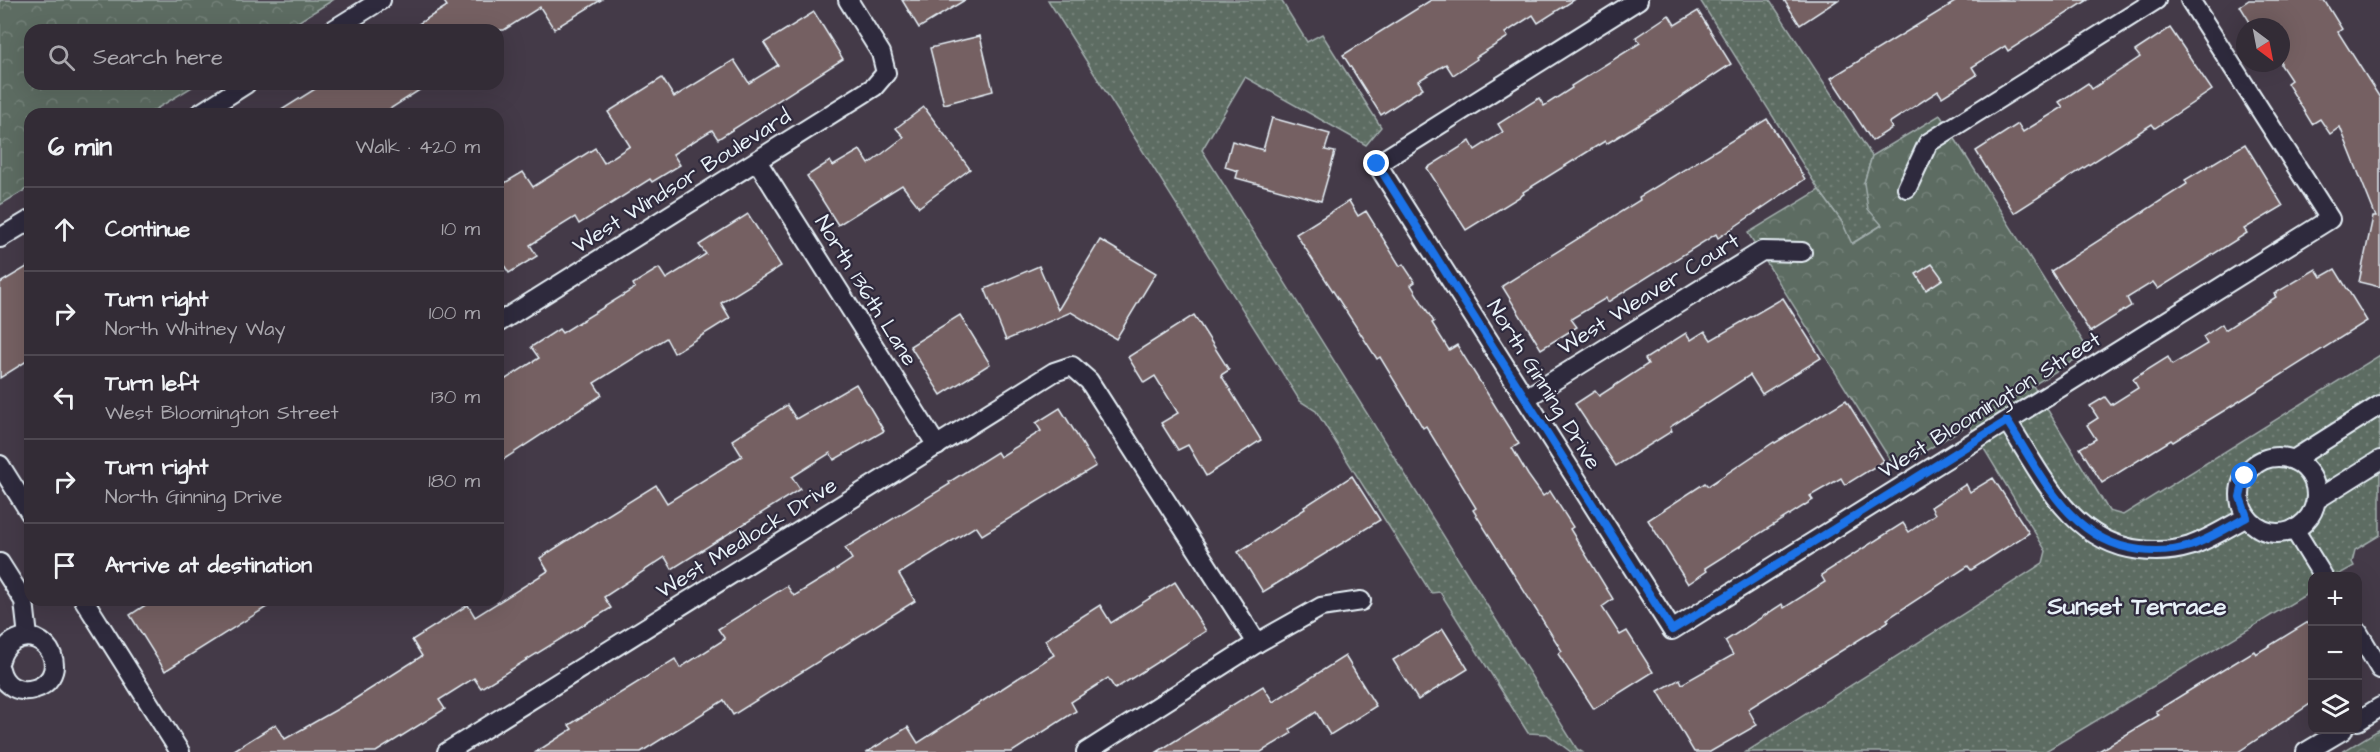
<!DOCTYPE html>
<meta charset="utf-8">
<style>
:root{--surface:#332c36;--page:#3e3842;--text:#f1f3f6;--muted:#a9a7ad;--line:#4e4851}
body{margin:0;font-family:"Architects Daughter",sans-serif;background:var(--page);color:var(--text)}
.controls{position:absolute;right:18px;bottom:18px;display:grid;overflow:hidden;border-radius:12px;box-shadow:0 6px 24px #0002}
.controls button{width:54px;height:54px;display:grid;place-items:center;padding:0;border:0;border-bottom:2px solid var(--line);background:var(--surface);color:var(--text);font:30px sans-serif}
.compass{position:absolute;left:2236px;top:18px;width:54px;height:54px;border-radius:50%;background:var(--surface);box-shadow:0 6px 24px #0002;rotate:148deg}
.stop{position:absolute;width:18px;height:18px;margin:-14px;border:4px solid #1a73e8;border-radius:50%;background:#fff}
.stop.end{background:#1a73e8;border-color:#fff;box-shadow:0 2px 6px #0008}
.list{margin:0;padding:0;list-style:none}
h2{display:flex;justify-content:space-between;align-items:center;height:78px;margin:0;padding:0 24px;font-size:26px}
h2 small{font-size:20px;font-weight:400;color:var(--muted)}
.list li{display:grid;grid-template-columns:39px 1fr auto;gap:18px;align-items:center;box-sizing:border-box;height:84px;padding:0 24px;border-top:2px solid var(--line)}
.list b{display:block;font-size:22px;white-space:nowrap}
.list p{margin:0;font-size:20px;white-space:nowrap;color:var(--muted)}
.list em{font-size:20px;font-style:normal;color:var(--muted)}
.icon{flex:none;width:33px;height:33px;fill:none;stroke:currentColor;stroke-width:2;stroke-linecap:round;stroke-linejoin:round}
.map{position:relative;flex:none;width:2380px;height:752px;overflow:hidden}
.search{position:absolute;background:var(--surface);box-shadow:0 6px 24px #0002;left:24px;top:24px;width:480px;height:66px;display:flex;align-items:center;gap:15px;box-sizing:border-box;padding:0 21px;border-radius:18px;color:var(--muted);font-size:22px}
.panel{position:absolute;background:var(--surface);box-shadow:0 6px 24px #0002;left:24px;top:108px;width:480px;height:498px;border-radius:18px}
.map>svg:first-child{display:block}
.grass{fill:url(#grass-dots);stroke:#a2aead;stroke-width:1.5}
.forest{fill:url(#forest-crowns);stroke:#a2aead;stroke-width:1.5}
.building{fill:#756162;stroke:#e8f1f8;stroke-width:1.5}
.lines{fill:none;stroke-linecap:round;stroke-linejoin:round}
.minor-casing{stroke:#e8f1f8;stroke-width:22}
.minor{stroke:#2f2a3d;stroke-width:18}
.route{stroke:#1a73e8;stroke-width:8}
.labels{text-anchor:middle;stroke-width:4.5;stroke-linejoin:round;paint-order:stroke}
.street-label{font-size:22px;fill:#e8f1f8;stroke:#2f2a3d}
.neighbourhood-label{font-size:24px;font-weight:bold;fill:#e8f1f8;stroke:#2f2a3d}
</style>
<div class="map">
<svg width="2380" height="752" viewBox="0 0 2380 752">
<defs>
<pattern id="grass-dots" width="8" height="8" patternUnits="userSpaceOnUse" patternTransform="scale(1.5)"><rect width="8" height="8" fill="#5d6c62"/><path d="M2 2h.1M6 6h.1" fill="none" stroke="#748179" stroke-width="1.8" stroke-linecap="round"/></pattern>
<pattern id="forest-crowns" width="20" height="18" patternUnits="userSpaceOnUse" patternTransform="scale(1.5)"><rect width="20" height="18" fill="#5d6c62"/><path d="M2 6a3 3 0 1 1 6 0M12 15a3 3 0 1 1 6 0" fill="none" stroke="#748179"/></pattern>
</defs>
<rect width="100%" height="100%" fill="#443a48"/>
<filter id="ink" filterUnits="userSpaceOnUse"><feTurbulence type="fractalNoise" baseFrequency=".0167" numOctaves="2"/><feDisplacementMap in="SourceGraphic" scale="12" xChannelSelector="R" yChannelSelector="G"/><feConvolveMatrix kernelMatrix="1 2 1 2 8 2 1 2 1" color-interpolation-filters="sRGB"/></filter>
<g filter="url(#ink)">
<g class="grass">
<path d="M1048 0H1281L1307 42 1322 34 1381 127 1366 145 1245 77 1202 150 1577 749 1582 752H1571L1547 734 1528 733 1440 592 1431 593 1316 411 1300 401Z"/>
<path d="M1700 0H1770L1872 156 1864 183 1882 225 1851 244 1842 222 1819 190Z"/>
<path d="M2380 355V535L2355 550 2352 562 2354 566 2336 576H2312V591L2044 752H1746L2043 563 2046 551 1969 424 2032 384 2109 511 2123 515Z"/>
</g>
<g class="forest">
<path d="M0 0H333L285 30H30V84H197L148 114H30V187L0 205Z"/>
<path d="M1940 115 2089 351 1896 469 1748 233 1819 190 1842 222 1852 244 1882 225 1868 209 1864 183 1872 156Z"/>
<path d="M2380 729V752H2342Z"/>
</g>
<g class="building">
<path d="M443 0H601L554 29 540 7 504 30H409L447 6Z"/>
<path d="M902 0H965L919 28Z"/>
<path d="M1431 0H1574L1538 23 1533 15 1505 33 1508 37 1476 57 1477 59 1453 75 1446 64 1418 81 1423 88 1381 115 1343 55Z"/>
<path d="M1784 0H1838L1800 25Z"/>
<path d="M1958 0H2088L2008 51 2005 46 1972 67 1977 75 1942 97 1938 91 1889 123 1892 128 1872 141 1831 78Z"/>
<path d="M2249 0H2324L2342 29 2338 32 2380 98V287L2359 282 2373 217H2376L2340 127 2330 134 2320 119 2312 124 2287 83 2291 80 2281 65V27H2253L2240 6Z"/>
<path d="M1698 11 1731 64 1663 109 1606 144 1605 141 1523 192 1524 194 1466 230 1427 168 1470 141 1475 150 1503 132 1498 124 1539 98 1544 106 1572 88 1571 86 1640 43 1636 37 1669 15 1675 25Z"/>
<path d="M814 12 843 59 718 139 712 130 673 154 680 165 652 182 650 179 579 224 575 217 530 245 537 256 509 273 498 256V187L523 172 533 187 595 148 604 163 630 146 608 112 662 78 674 97 734 60 749 83 778 65 764 43Z"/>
<path d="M2170 28 2212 90 2155 128 2152 124 2014 213 1976 151 2018 124 2023 132 2063 107 2059 102 2088 83 2092 89 2140 57 2135 51Z"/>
<path d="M980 36 993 91 944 104 930 48Z"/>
<path d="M323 84H429L382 114H275Z"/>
<path d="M924 107 970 169 919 207 902 185 838 225 807 176 830 161 833 166 860 150 869 164 904 137 896 128Z"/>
<path d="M1272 118 1330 134 1325 150 1335 152 1321 201 1236 178 1238 171 1225 167 1232 141 1263 150Z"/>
<path d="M1767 119 1805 179 1718 238 1716 234 1608 302 1606 298 1571 319 1577 327 1541 349 1502 286 1640 200 1639 197Z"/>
<path d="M2245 144 2283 206 2244 229 2247 233 2158 289 2153 282 2127 298 2131 306 2090 332 2051 271 2187 184 2185 180Z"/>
<path d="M1349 201 1358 216 1366 211 1400 266 1403 264 1415 282 1411 285 1434 322 1432 323 1449 350 1457 345 1519 444 1512 448 1528 475 1543 496 1550 491 1573 527 1570 529 1613 599 1602 607 1620 635 1627 631 1653 672 1594 709 1558 654 1562 651 1473 510 1476 508 1426 426 1423 428 1380 357 1377 359 1296 234Z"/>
<path d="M748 214 781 266 721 303 730 318 674 353 666 338 594 383 602 395 498 463V384L539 358 531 347 559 329 562 333 635 288 633 284 659 268 666 279 706 254 699 245Z"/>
<path d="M1100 240 1156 273 1116 339 1071 312 1006 340 985 289 1039 266 1058 310Z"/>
<path d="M1932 264 1943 279 1926 290 1916 274Z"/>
<path d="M30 265V359L0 378V283Z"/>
<path d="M2316 269 2321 277 2335 269 2367 321 2243 399 2173 442 2171 440 2102 483 2080 448 2096 439 2087 425 2098 418 2090 406 2105 397 2111 405 2138 388 2133 379 2168 357 2172 365 2207 344 2203 337 2222 324 2225 330 2276 297 2274 294Z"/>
<path d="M1783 298 1821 358 1762 394 1750 375 1670 427 1672 431 1616 466 1575 404 1595 391 1599 396 1648 364 1645 359 1686 333 1691 340 1705 331 1711 340Z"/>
<path d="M960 315 990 364 941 395 910 346Z"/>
<path d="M1194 315 1229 370 1221 375 1261 440 1206 476 1188 445 1178 450 1161 423 1178 413 1155 376 1144 383 1128 357Z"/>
<path d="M856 384 884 431 834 460 830 453 792 477 800 489 672 569 665 557 604 597 611 608 481 688 474 678 439 700 445 709 376 752H231L276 724 285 739 350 702 422 656 412 640 468 605 475 617 548 571 540 558 595 523 656 485 667 503 742 456 732 440 787 405 796 419Z"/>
<path d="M1846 400 1884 461 1845 485 1841 478 1810 496 1813 500 1705 568 1707 571 1688 584 1648 520 1705 483 1708 486 1774 442 1775 443Z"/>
<path d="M1060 408 1096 466 982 535 976 526 899 574 915 601 733 715 724 700 641 752H536L572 729 569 725 675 659 680 668 725 639 718 629 787 586 794 596 825 577 852 559 845 548 950 484 949 482 997 452 1000 457 1041 431 1036 423Z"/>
<path d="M1352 476 1380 520 1263 592 1238 552 1305 509 1304 507Z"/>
<path d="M1993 478 2029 533 1971 570 1968 566 1887 619 1889 621 1748 709 1757 725 1710 752H1694L1658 691 1680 679 1682 684 1733 655 1725 641 1782 604 1784 608 1825 582 1821 575 1903 523 1909 532 1935 514 1931 507 1966 484 1970 492Z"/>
<path d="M1175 582 1206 631 1115 689 1108 678 1071 702 1076 711 1012 752H867L908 727 918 743 1054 655 1045 640 1100 605 1111 623Z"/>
<path d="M153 600H278L165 671 130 615Z"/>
<path d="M2313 619V702L2238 752H2097L2159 715 2156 711 2200 684 2254 651 2256 654Z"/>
<path d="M1443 629 1468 669 1418 700 1393 660Z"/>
<path d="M1345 656 1376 706 1330 735 1316 712 1290 729 1292 733 1261 752H1157L1263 686 1273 702Z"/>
</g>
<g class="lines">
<g class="minor-casing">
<g id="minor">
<path d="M1638 0 1377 164 1672 630 2330 219 2190 0"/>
<path d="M333 30 381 0"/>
<path d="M199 114 246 84"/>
<path d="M757 161 937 446"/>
<path d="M1907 188 1928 143 2156 0"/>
<path d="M0 238 30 220"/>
<path d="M498 323 874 87 886 73 881 53 848 0"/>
<path d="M1526 398 1762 251 1802 252"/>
<path d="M2007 421C2041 473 2070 542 2140 550 2156 552 2174 551 2190 546 2210 539 2228 527 2247 517"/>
<circle cx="2278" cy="495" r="38"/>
<path d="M2293 460 2380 405"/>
<path d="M0 465 30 513"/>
<path d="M2316 500 2380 460"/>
<path d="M2294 529 2323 576"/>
<path d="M0 563 24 601 28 637"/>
<path d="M84 600 180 752"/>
<path d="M2358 632 2380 669"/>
<path d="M0 660C4 644 20 633 36 639 43 642 49 648 52 655 65 690 8 706 0 669"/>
<path d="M2358 721 2380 707"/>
<path d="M447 752 1054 372 1072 366 1089 381 1257 643"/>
<path d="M1086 752 1257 643 1321 607 1361 601"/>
<path d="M2306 752 2343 730"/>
</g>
</g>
<use href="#minor" class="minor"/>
</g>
</g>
<g class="lines" filter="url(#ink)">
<path class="route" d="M1377 164 1672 630 2007 421C2041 474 2070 542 2140 550 2156 552 2174 551 2190 546 2210 539 2229 527 2247 517L2240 497 2245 476"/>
</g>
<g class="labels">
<g class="street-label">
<text transform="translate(681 180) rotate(-32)" y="8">West Windsor Boulevard</text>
<text transform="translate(867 290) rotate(58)" y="8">North 136th Lane</text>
<text transform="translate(1648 293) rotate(-32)" y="8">West Weaver Court</text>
<text transform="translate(1545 384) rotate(58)" y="8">North Ginning Drive</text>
<text transform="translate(1989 404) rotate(-32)" y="8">West Bloomington Street</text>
<text transform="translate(746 537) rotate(-32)" y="8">West Medlock Drive</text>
</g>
<g class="neighbourhood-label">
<text x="2137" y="614">Sunset Terrace</text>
</g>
</g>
</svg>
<div class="controls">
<button>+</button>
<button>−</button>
<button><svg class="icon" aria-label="layers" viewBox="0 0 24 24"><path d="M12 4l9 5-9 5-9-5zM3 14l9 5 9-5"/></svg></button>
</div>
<svg class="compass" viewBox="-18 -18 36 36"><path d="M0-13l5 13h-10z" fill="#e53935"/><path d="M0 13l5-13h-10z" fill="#a9a7ad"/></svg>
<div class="stop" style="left:2245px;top:476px"></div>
<div class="stop end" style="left:1377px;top:164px"></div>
<div class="search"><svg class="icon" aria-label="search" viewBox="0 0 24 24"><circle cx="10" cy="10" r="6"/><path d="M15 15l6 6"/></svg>Search here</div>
<section class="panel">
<h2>6 min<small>Walk · 420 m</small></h2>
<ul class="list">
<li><svg class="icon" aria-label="ahead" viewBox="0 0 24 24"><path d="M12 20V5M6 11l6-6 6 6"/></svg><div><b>Continue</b></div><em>10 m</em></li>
<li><svg class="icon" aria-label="right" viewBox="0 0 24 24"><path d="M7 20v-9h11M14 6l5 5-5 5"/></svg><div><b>Turn right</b><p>North Whitney Way</p></div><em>100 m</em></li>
<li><svg class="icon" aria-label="left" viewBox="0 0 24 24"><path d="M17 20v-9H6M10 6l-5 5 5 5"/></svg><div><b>Turn left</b><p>West Bloomington Street</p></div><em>130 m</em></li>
<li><svg class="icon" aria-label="right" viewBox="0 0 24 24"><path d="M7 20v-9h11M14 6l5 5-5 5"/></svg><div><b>Turn right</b><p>North Ginning Drive</p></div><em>180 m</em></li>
<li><svg class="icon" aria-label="arrive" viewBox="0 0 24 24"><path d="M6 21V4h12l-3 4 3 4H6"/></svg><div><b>Arrive at destination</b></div></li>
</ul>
</section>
</div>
